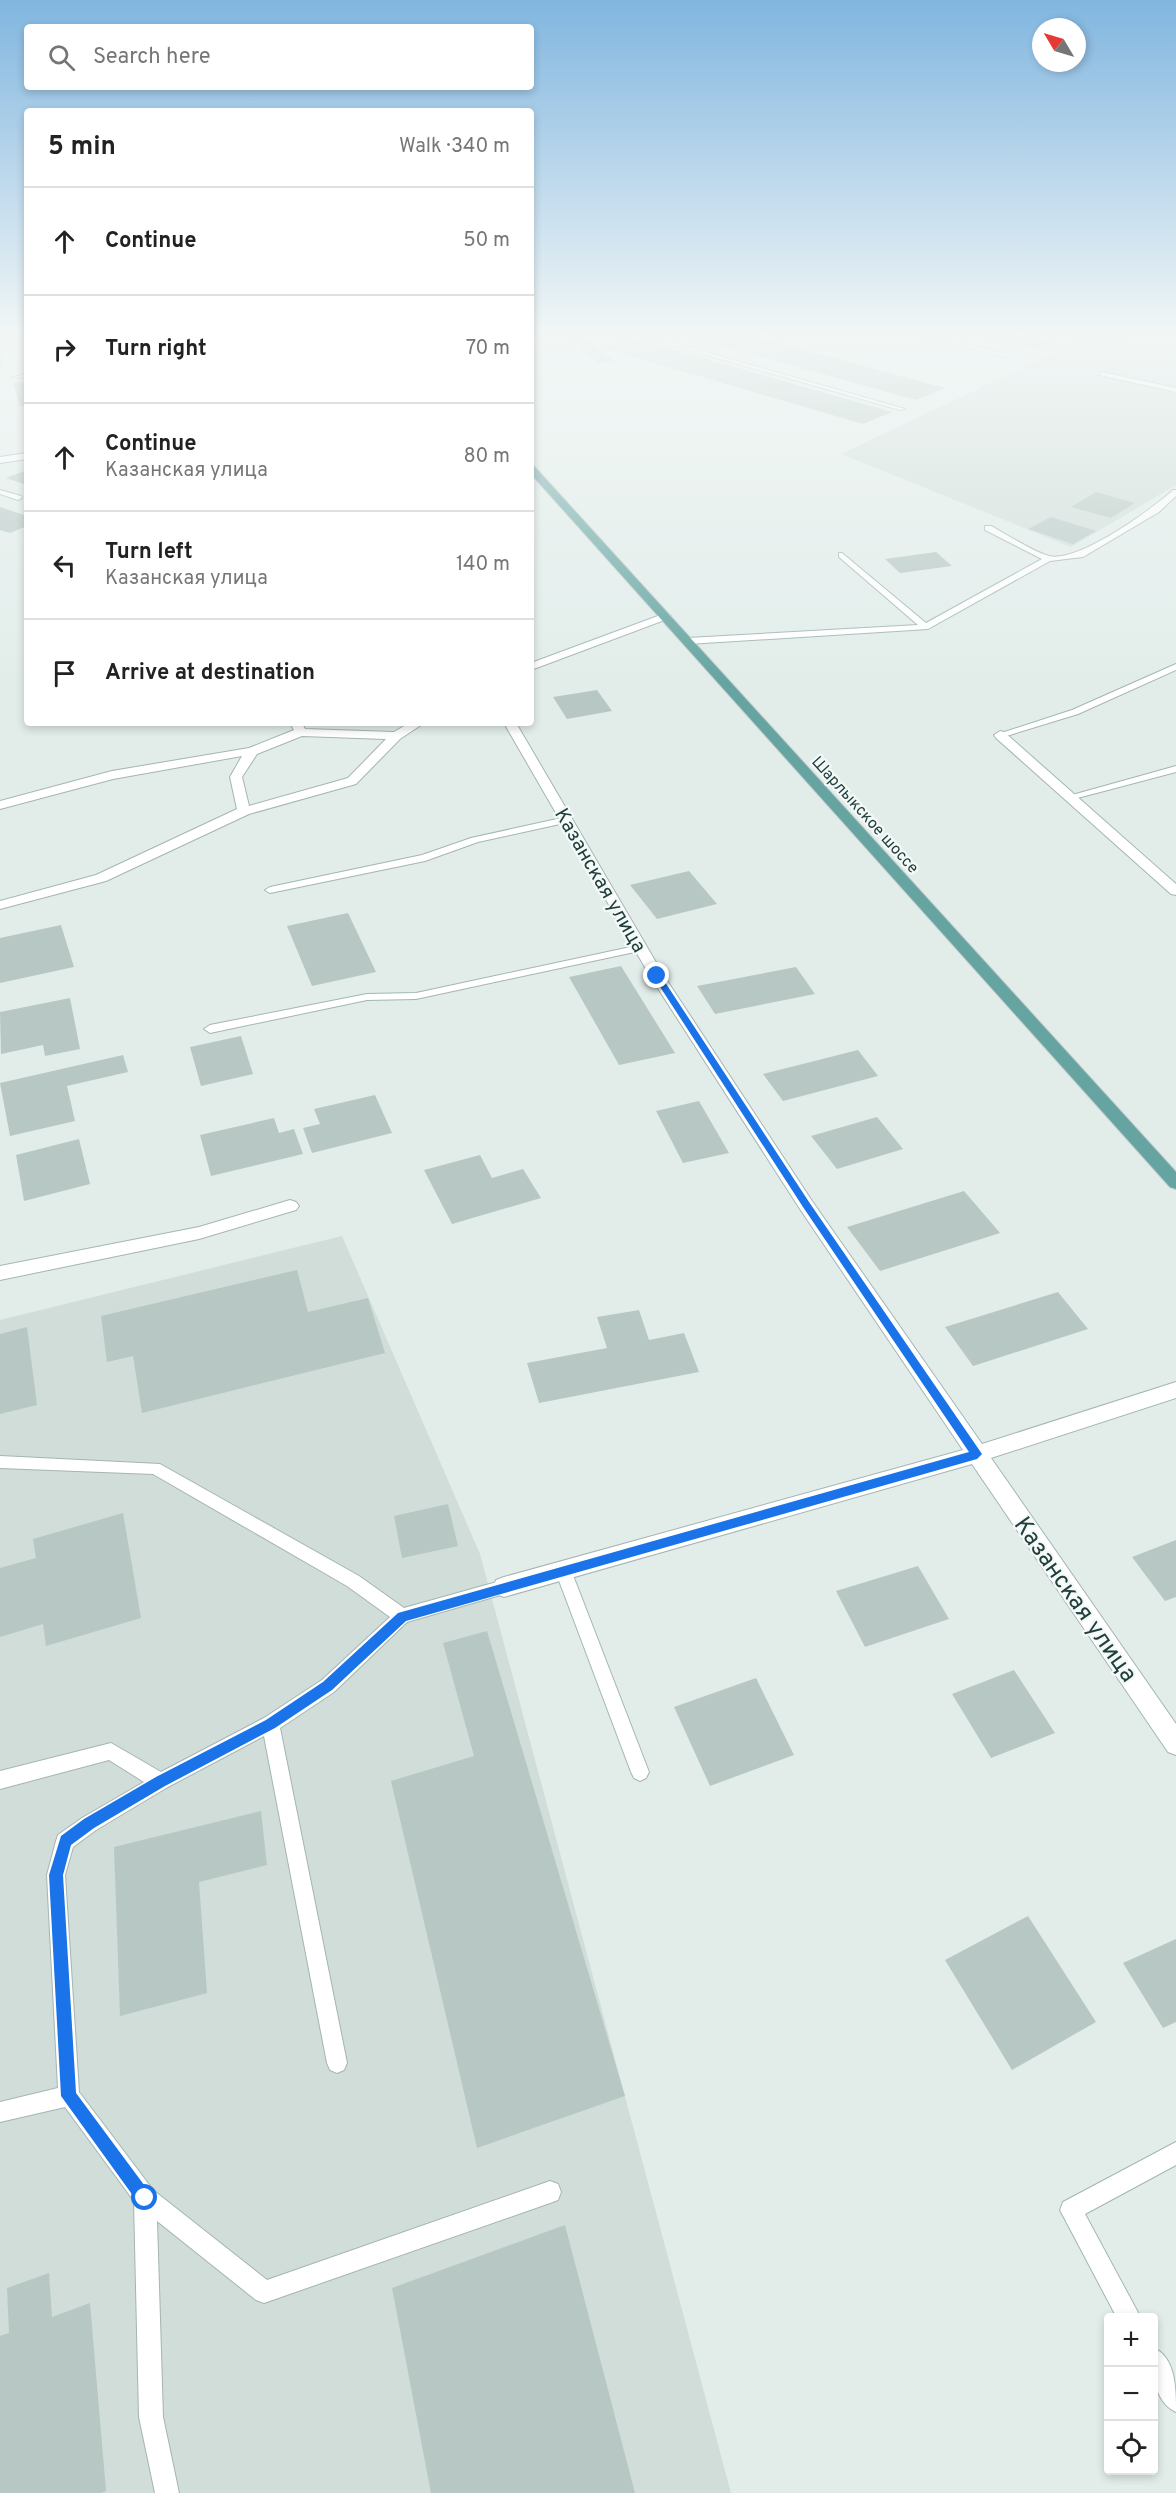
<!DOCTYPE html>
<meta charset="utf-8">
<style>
:root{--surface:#fff;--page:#f2f2f2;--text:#222;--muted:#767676;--line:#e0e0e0}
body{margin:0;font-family:Overpass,sans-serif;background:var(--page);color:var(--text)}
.controls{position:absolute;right:18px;bottom:18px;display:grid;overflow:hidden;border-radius:6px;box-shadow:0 3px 9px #0003}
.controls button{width:54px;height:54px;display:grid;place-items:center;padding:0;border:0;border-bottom:2px solid var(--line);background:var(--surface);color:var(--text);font:30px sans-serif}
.compass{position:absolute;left:1032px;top:18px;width:54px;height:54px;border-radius:50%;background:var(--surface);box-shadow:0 3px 9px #0003;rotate:308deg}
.stop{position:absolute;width:18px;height:18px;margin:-14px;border:4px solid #1a73e8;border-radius:50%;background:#fff}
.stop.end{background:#1a73e8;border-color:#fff;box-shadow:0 2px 6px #0008}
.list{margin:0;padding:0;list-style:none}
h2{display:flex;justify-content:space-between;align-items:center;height:78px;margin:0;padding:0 24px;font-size:26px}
h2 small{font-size:20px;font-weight:400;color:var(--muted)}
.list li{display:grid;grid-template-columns:39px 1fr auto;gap:18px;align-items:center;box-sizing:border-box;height:108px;padding:0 24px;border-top:2px solid var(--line)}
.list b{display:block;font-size:22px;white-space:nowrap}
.list p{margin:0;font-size:20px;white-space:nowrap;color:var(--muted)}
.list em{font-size:20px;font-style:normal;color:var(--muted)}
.icon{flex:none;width:33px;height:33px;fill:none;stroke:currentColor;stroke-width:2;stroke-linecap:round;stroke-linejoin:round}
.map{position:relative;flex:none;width:1176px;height:2493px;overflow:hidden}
.search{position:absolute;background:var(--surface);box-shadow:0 3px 9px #0003;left:24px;top:24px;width:510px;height:66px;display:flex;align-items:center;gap:15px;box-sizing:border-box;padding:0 21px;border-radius:6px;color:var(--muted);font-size:22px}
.panel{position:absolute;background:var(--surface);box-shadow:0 3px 9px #0003;left:24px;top:108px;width:510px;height:618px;border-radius:6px}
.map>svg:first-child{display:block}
.built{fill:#d0ddd9}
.green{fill:#badfcb}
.building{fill:#b7c8c4}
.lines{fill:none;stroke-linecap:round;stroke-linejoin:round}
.service-casing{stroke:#a4b5b3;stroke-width:2}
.minor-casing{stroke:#a4b5b3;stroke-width:2}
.primary-casing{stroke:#c1c9c9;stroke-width:2}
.service{fill:#fff;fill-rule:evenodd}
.minor{fill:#fff;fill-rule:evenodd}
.primary{fill:#65a4a1;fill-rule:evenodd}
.route{fill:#1a73e8}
.labels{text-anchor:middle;stroke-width:4.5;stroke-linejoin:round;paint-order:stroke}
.far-street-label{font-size:16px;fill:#213e3d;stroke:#f3f9f7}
.street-label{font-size:20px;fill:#213e3d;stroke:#f3f9f7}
.near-street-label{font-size:24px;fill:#213e3d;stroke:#f3f9f7}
</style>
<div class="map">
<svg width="1176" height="2493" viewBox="0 0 1176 2493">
<rect width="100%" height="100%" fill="#e2edea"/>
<g class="built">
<path d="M1089 336 1176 353V485L1071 547 841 454Z"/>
<path d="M342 1236 480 1554 731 2493H0V1320Z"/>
</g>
<path class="green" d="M0 334H27V343L1 347 3 368 0 369Z"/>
<g class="building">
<path d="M564 334H581L614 361 598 363Z"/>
<path d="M679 334H745L945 388 916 400Z"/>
<path d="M1025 334 1055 341 1035 349 977 335Z"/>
<path d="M636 339 892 412 863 424 606 349Z"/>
<path d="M27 382V406H20L13 383Z"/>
<path d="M27 470V485L6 478Z"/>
<path d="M1096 492 1135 503 1111 518 1071 507Z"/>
<path d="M0 507 27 516V526L10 533 0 530Z"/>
<path d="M1051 517 1096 531 1073 544 1028 529Z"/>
<path d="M936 552 952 566 900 573 885 559Z"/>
<path d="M597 690 612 711 567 719 553 697Z"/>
<path d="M689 871 717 904 657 919 630 885Z"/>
<path d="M348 913 376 972 312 986 287 926Z"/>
<path d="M61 925 74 967 0 983V938Z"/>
<path d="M621 966 675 1053 619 1065 569 977Z"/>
<path d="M796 967 815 994 715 1014 697 986Z"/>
<path d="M70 998 80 1049 45 1056 43 1045 1 1054 0 1012Z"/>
<path d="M241 1036 253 1074 201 1086 190 1047Z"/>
<path d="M858 1050 878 1076 783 1101 763 1074Z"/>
<path d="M123 1055 128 1072 67 1086 75 1121 10 1136 0 1083Z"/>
<path d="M375 1095 392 1133 312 1153 303 1128 320 1124 314 1109Z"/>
<path d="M699 1101 729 1153 683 1163 656 1111Z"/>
<path d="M877 1117 903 1149 837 1169 811 1136Z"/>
<path d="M274 1118 279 1133 294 1129 303 1154 211 1176 200 1135Z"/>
<path d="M79 1139 90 1184 24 1201 16 1155Z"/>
<path d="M480 1155 492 1178 523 1169 541 1198 452 1224 424 1170Z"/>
<path d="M964 1191 1000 1233 880 1271 847 1227Z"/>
<path d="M297 1270 308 1312 368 1298 385 1353 142 1413 133 1356 107 1362 101 1316Z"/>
<path d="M1058 1292 1088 1329 973 1366 945 1327Z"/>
<path d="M639 1310 649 1340 684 1333 699 1372 539 1403 527 1363 607 1348 597 1317Z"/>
<path d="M27 1327 37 1405 0 1414V1334Z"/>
<path d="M448 1504 458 1546 402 1558 394 1516Z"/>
<path d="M123 1513 141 1618 46 1646 43 1624 0 1637V1568L36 1558 33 1539Z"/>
<path d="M1176 1540V1597L1165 1601 1132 1557Z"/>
<path d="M918 1566 949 1619 865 1647 836 1591Z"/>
<path d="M487 1631 625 2096 477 2148 391 1781 474 1756 443 1643Z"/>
<path d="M1014 1670 1055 1733 991 1758 952 1694Z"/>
<path d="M756 1678 794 1755 710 1786 674 1707Z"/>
<path d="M261 1811 267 1865 199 1882 207 1993 120 2016 114 1847Z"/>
<path d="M1028 1916 1096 2022 1012 2070 945 1960Z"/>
<path d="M1176 1939V2022L1163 2028 1123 1963Z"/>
<path d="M565 2225 635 2493H431L392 2288Z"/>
<path d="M49 2273 52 2317 90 2303 106 2491 101 2493H0V2336L9 2333 7 2288Z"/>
</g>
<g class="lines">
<g class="service-casing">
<g id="service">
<path d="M632 334H642L905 409 900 410Z"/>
<path d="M914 334H925L1009 355 1006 357Z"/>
<path d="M1101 372 1176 388V392L1099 375Z"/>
<path d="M27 374V378L12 377Z"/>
<path d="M0 490 21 496 22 498 18 500 0 494Z"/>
<path d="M1173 490H1176V496L1159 512 1083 557 1050 561 928 629 688 644 684 641 688 638 918 625 839 557V553H842L926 623 1042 559 985 530V526H991C1004 533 1036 553 1049 556 1078 563 1151 510 1173 490Z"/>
<path d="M1176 664V670L1078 714 1003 737 995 735 1072 710Z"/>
<path d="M1176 766V772L1070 800 1065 797Z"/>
<path d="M566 817 569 818V822L478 842 425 861 270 893 265 890 270 887 422 855 471 838Z"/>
<path d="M640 945 644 946V950L416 999 367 1000 210 1033 204 1029 210 1025 367 994 416 993Z"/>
<path d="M0 1456 160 1464 359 1576 404 1608 504 1580 510 1582 512 1587 510 1592 504 1594 407 1622 334 1692 280 1728 347 2063 344 2070 337 2073 330 2070 327 2063 264 1736 166 1788 96 1830 73 1847 65 1875 79 2092 153 2190 267 2280 550 2181 558 2184 561 2192 558 2200 550 2203 264 2303 256 2300 157 2221 163 2417 179 2493H155L139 2417 134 2201 65 2107 0 2122V2102L58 2088 47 1875 56 1841 58 1835 82 1818 144 1782 109 1760 0 1789V1771L111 1743 161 1772 264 1718 322 1680 390 1617 347 1586 153 1474 0 1468Z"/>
<path d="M563 1563 569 1565 571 1570 649 1772 646 1778 640 1781 634 1778 631 1772 555 1570 557 1565Z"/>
<path d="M1176 2142V2165L1085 2214 1141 2318H1117L1060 2210 1063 2202Z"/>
<path d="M1154 2348C1176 2358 1176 2390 1176 2412 1153 2402 1152 2369 1154 2348Z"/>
</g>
</g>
<g class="minor-casing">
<g id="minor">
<path d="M27 453V459L0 463V457Z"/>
<path d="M666 613 671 616 670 618 531 670V663Z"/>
<path d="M290 723H302L305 729 394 732 409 723H424L400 739 356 784 249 814 106 881 0 909V901L96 875 237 809 230 777 242 756 113 779 0 809V801L112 771 249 748 294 730ZM302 736 386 739 348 778 249 806 242 777 257 754Z"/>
<path d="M504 723H516L664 976 812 1201 982 1444 1176 1382V1398L991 1458 1176 1724V1755L1168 1752 972 1464 504 1597 496 1594 493 1587 496 1580 504 1577 963 1450 800 1209 650 976Z"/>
<path d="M1000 731 1004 732 1176 884V895L1171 894 996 738 994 735Z"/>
<path d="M290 1200 296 1202 299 1206 296 1210 199 1239 0 1280V1266L199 1227Z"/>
</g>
</g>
<g class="primary-casing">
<path id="primary" d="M531 465 534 466 1176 1172V1189L1170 1187 531 474Z"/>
</g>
<use href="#service" class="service"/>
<use href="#minor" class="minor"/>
<use href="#primary" class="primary"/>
</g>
<linearGradient id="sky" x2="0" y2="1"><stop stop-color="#81b6e0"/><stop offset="0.49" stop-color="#f2f7f6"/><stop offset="1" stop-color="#f2f7f6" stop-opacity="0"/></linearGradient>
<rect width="1176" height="683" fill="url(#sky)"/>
<path class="route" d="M654 974 661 976 809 1202 982 1454 977 1459 406 1621 332 1690 275 1728 165 1786 94 1828 71 1845 63 1875 76 2093 150 2193 153 2198 150 2204 145 2206 139 2204 61 2096 49 1875 61 1836 84 1819 156 1777 266 1720 323 1682 398 1613 969 1452 803 1207 653 976Z"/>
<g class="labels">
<g class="far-street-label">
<text transform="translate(866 814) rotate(48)" y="6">Шарлыкское шоссе</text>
</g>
<g class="street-label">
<text transform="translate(601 880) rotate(60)" y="7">Казанская улица</text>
</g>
<g class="near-street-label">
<text transform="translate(1076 1599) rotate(55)" y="8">Казанская улица</text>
</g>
</g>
</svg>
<div class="controls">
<button>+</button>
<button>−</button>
<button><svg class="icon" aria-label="locate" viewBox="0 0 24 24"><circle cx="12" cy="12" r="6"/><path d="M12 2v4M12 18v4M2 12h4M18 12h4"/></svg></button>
</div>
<svg class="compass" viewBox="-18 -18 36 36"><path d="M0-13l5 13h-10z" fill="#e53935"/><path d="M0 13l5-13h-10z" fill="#767676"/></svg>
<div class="stop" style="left:145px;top:2198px"></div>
<div class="stop end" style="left:657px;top:976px"></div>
<div class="search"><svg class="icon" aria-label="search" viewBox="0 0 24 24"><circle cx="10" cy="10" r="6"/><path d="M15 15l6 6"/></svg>Search here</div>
<section class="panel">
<h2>5 min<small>Walk · 340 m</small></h2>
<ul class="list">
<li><svg class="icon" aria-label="ahead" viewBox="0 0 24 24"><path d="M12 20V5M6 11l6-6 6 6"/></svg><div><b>Continue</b></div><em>50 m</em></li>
<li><svg class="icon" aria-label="right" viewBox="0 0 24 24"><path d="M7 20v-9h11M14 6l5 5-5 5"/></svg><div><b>Turn right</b></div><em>70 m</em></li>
<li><svg class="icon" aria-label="ahead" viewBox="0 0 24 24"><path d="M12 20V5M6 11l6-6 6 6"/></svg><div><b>Continue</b><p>Казанская улица</p></div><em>80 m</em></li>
<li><svg class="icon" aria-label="left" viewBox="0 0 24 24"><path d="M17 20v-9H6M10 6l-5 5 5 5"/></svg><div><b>Turn left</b><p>Казанская улица</p></div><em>140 m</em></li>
<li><svg class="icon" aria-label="arrive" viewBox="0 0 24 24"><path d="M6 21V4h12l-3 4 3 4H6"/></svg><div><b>Arrive at destination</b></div></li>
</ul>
</section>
</div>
